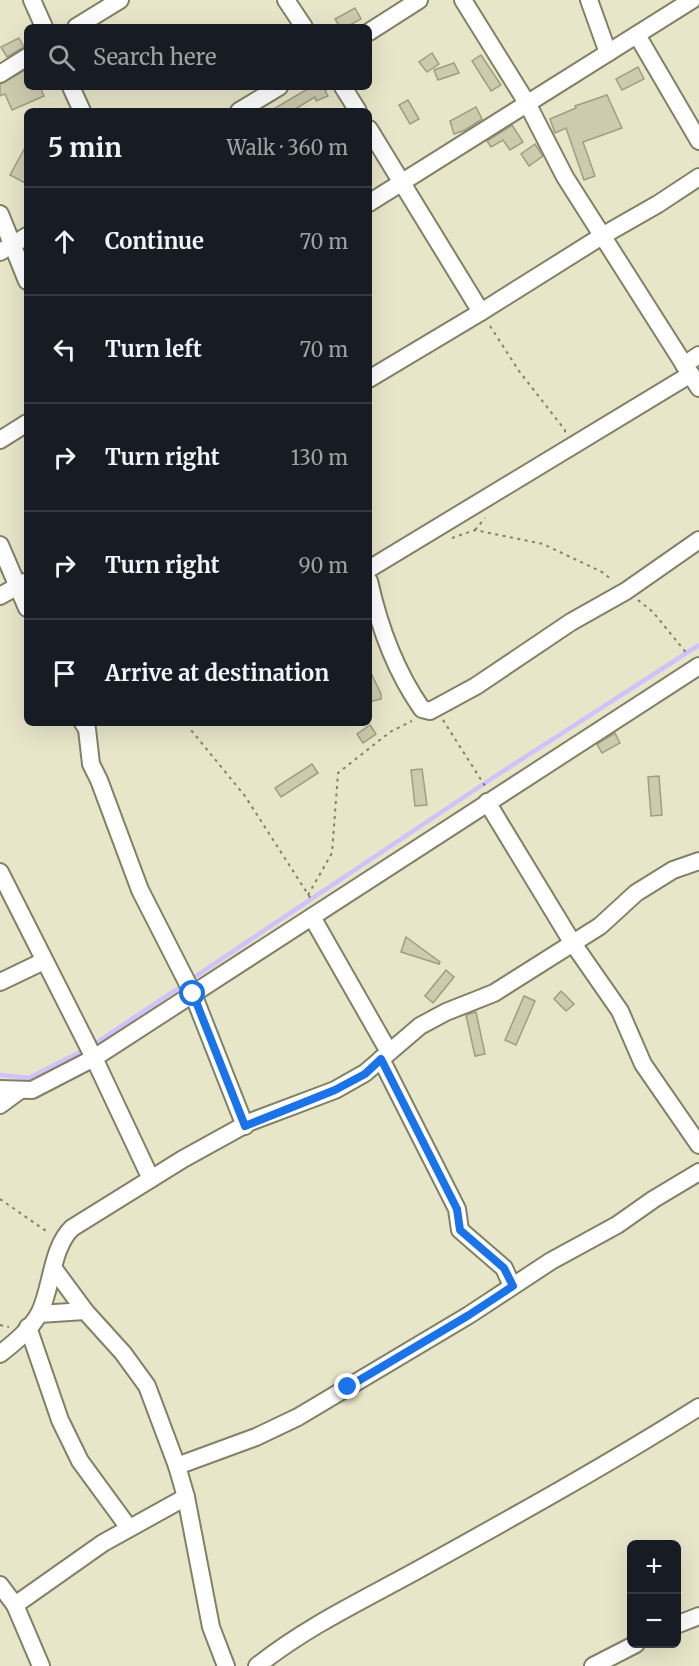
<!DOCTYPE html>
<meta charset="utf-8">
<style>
:root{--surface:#171b24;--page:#242831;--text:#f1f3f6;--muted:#9ea1a6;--line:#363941}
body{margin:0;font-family:Merriweather,serif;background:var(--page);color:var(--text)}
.controls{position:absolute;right:18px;bottom:18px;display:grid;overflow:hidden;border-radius:9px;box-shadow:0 6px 24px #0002}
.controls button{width:54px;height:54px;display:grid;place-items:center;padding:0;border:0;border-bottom:2px solid var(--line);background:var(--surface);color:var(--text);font:30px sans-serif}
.stop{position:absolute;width:18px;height:18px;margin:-14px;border:4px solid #1a73e8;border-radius:50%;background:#fff}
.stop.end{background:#1a73e8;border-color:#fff;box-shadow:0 2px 6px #0008}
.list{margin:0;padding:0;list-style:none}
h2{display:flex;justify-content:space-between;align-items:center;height:78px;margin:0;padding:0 24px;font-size:26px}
h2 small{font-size:20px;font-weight:400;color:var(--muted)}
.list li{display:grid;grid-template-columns:39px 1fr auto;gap:18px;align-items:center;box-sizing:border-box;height:108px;padding:0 24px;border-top:2px solid var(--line)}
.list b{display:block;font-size:22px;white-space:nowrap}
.list em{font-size:20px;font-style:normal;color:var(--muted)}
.icon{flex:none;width:33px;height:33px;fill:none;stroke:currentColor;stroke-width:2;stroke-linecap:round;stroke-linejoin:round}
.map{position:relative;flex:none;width:699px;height:1666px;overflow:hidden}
.search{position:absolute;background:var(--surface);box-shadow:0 6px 24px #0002;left:24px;top:24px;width:348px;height:66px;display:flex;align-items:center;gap:15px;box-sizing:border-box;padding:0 21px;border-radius:9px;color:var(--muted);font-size:22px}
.panel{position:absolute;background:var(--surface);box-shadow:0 6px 24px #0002;left:24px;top:108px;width:348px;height:618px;border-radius:9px}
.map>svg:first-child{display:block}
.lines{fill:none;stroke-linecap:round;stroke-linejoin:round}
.stream{stroke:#cfc2fd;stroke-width:4.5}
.building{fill:#cccbae;stroke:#9f9e82;stroke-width:1.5}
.minor-casing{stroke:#828167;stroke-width:20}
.path{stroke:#81806c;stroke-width:2;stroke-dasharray:3 4.5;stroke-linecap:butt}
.minor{stroke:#fff;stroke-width:16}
.route{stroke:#1a73e8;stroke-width:8}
</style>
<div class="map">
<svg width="699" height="1666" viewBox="0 0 699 1666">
<rect width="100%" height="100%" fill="#e7e6c9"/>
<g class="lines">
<g class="stream">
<path d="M190 980 491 779 699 645"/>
<path d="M93 1045 183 985"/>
<path d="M0 1075 29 1078 86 1049"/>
</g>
</g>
<g class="building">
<path d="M355 8 361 19 346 27H340L335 19Z"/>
<path d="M19 38 24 47 7 57 1 47Z"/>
<path d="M432 53 439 64 427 72 419 62Z"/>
<path d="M481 55 501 85 491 91 472 61Z"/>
<path d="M454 63 459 73 438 80 434 70Z"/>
<path d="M638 67 644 79 622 90 616 79Z"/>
<path d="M27 69V87H40L44 96 12 110 5 94 0 96V84Z"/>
<path d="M311 87H331L325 91 328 96 316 101 315 97 292 111H270Z"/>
<path d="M607 95 622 128 583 142 595 176 584 180 566 128 555 133 550 119 576 108 575 106Z"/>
<path d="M408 100 419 119 410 124 399 105Z"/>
<path d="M476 107 482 119 465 130 454 134 450 121Z"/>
<path d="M512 125 523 142 510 150 503 140 491 147 487 141Z"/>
<path d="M27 144V184L10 175Z"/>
<path d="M535 144 543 156 529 166 521 154Z"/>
<path d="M369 669 381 694V699L369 702Z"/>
<path d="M370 725 376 734 363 743 357 734Z"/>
<path d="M615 733 620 743 602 753 597 744Z"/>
<path d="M312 764 318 773 281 797 275 788Z"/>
<path d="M422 769 427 805 415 806 411 770Z"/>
<path d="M659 776 662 815 651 816 648 777Z"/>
<path d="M406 937 440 962 439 964 401 952Z"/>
<path d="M446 970 454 977 433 1003 425 996Z"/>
<path d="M561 991 574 1004 566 1011 554 999Z"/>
<path d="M524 996 535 1001 516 1045 505 1040Z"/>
<path d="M476 1012 485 1054 475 1056 466 1015Z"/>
</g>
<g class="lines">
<g class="minor-casing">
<g id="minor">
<path d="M32 0 44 27"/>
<path d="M286 0 304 27"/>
<path d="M463 0 527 103 565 177 699 388"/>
<path d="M589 0 608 53"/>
<path d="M76 27 120 0"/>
<path d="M369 32 419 0"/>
<path d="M637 35 699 141"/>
<path d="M0 74 27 57"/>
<path d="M71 87 82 111"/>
<path d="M343 87 358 111"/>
<path d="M239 111 279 87"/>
<path d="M369 129 481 312"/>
<path d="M369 203 692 0"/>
<path d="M0 214 27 281"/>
<path d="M0 252 27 236"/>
<path d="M684 365 699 355"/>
<path d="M369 379 481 312 602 236 658 204 699 177"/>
<path d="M0 440 27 423"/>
<path d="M0 545 27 608"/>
<path d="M369 569 691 374"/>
<path d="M369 581C379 626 396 672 422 709L430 711 476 686 571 622 626 591 699 540"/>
<path d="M0 596 25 582"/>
<path d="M83 723 87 729 91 764 99 780 140 890 193 994 245 1126"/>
<path d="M487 802 572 942 620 1011 643 1064 699 1145"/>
<path d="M0 872 94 1058 151 1179"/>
<path d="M312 917 389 1052"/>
<path d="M0 982 44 961"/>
<path d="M381 1059 457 1209 460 1230 504 1268 512 1286"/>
<path d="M0 1089 32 1090 94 1058 699 666"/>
<path d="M0 1105 19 1091"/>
<path d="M54 1269 85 1311 123 1353 147 1386 177 1466 186 1497 211 1627 226 1666"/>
<path d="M39 1314 85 1311"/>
<path d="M28 1327 60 1420 80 1461 129 1528"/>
<path d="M0 1354C14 1343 30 1330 39 1314 52 1289 51 1248 72 1228L183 1159 250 1122 335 1090 365 1073 420 1026 446 1012 494 993 600 926 636 893 673 870 699 861"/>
<path d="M177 1466 256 1437 298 1417 469 1315 551 1261 617 1225 654 1199 699 1172"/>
<path d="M0 1585 15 1605"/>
<path d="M676 1625 699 1616"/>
<path d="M41 1666 15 1605 103 1543 186 1497"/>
<path d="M257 1666C311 1623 372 1596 432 1562 522 1512 612 1462 699 1407"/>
<path d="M593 1666 636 1644"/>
</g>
</g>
<g class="path">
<path d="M490 326 519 371 565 430V434"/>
<path d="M475 530 485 518"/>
<path d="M452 538 475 530 543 544 602 572 612 580"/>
<path d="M638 600 653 612 688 655"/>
<path d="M443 720 485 786"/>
<path d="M192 723 191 730 245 796 311 899"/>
<path d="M308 895 332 853 338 773 390 732 412 721"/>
<path d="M0 1199 49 1233"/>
<path d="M0 1325 9 1327"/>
</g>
<use href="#minor" class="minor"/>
</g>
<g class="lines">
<path class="route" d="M193 994 245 1126 335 1090 365 1074 381 1059 457 1209 460 1230 504 1268 513 1286 469 1315 348 1387"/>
</g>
</svg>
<div class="controls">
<button>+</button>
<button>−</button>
</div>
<div class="stop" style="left:193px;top:994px"></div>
<div class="stop end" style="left:348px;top:1387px"></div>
<div class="search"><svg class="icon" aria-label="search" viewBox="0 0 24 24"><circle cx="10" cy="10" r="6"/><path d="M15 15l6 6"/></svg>Search here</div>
<section class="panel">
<h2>5 min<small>Walk · 360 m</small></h2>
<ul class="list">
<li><svg class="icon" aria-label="ahead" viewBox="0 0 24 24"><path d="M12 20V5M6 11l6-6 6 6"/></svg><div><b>Continue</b></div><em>70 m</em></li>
<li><svg class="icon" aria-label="left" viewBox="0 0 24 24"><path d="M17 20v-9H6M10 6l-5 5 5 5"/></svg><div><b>Turn left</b></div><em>70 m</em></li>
<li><svg class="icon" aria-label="right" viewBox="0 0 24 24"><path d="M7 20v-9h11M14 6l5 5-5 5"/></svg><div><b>Turn right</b></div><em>130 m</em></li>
<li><svg class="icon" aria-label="right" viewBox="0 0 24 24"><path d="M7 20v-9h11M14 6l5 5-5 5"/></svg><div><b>Turn right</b></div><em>90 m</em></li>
<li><svg class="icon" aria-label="arrive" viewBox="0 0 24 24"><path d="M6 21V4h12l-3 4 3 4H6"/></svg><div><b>Arrive at destination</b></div></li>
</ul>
</section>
</div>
